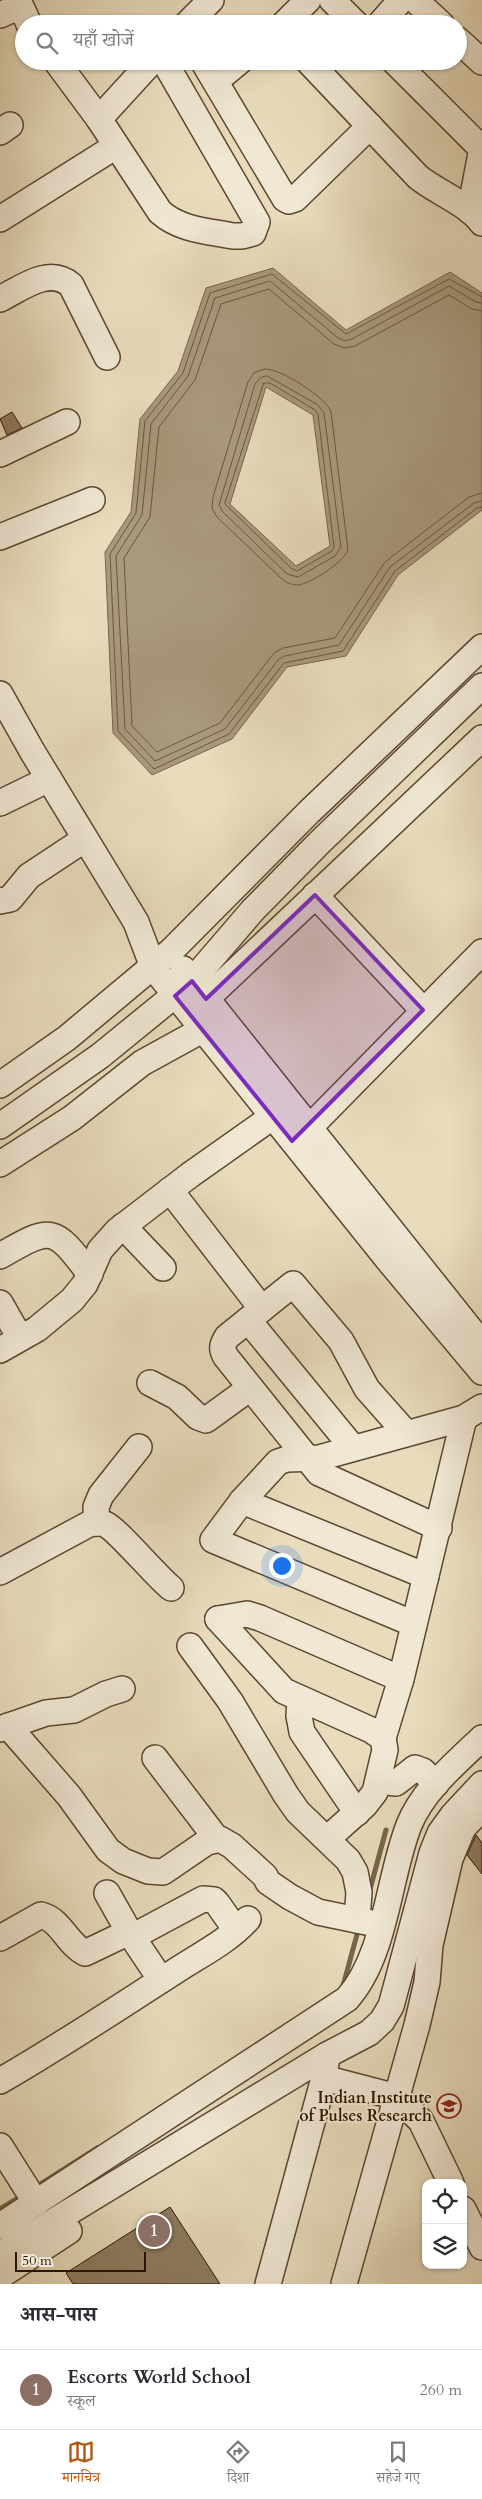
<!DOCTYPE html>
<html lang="hi">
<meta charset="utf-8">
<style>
:root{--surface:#fff;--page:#f2f2f3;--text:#2b2b33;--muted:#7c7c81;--line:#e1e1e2;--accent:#b45309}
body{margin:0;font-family:Cardo,"Noto Serif Devanagari",serif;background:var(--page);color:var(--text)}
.controls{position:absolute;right:15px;bottom:15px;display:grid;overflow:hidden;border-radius:10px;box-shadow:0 1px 4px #0004}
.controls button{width:45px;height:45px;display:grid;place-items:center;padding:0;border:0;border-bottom:1px solid var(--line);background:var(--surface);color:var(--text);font:25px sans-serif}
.scale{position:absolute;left:15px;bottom:12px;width:131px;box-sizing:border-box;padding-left:5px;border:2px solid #2c1500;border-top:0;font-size:14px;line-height:18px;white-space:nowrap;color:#2c1500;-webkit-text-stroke:4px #f0e8d4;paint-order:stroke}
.you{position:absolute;left:281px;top:1565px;width:18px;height:18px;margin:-12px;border:4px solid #fff;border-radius:50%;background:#1a73e8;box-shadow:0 0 0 8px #1a73e833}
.badge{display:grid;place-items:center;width:32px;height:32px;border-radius:50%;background:var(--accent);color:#fff;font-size:16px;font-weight:700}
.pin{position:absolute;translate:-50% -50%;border:2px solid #fff;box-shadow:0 1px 5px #0006}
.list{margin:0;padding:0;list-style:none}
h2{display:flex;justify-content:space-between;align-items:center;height:65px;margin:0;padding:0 20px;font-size:21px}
h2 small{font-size:16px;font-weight:400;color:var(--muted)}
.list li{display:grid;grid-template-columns:32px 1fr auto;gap:15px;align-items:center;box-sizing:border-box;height:80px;padding:0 20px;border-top:1px solid var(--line)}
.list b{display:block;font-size:19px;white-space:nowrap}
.list p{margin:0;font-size:16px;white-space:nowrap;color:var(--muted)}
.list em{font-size:16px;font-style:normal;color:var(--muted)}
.icon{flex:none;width:28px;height:28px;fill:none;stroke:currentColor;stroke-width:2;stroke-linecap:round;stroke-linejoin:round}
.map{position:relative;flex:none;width:482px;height:2284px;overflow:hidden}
.search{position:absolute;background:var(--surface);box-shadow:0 1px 4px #0004;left:15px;right:15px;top:15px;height:55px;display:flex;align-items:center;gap:12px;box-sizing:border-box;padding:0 18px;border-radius:28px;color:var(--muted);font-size:19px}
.sheet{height:145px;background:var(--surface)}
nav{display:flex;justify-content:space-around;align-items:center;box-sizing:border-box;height:70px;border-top:1px solid var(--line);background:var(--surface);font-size:14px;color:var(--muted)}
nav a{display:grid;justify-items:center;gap:2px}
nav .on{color:var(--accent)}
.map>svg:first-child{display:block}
.water{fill:#a8987d;stroke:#76644b;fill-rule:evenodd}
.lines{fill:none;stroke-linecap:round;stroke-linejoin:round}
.shore{stroke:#6a563e;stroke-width:1}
.stream{stroke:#76644b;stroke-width:5}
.building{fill:#8e7c62;stroke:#2c1500}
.minor-casing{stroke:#5b472f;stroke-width:28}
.minor{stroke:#f0e8d4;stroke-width:25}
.marked{fill:#7b2cbf;fill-opacity:0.2;stroke:#7b2cbf;stroke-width:4;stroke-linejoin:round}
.labels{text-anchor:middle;stroke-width:4;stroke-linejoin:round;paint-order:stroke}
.poi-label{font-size:16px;font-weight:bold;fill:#2c1500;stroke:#f0e8d4;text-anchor:end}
</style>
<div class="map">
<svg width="482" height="2284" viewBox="0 0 482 2284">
<rect width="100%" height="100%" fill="#e8dcbd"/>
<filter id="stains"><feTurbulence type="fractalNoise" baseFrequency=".004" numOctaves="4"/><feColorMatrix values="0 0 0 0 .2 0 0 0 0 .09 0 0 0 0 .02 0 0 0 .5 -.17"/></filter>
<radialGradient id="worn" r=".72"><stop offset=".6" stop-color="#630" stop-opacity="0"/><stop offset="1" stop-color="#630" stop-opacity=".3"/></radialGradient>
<path class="water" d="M273 268 346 330 450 272 482 293V510L398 575 346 656 287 667 232 739 152 775 113 733 105 552 131 512 140 419 178 371 206 288ZM266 387 313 415 330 546 296 566 230 504Z"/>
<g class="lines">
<g class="shore">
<path d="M482 297 449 279 346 334 272 274 210 293 183 373 145 421 136 513 110 554 118 731 154 769 229 734 284 663 343 651 395 571 477 508 482 507"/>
<path d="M482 303 476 302 449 286 352 339 345 341 338 338 270 281 215 298 188 376 151 424 142 515 116 556 125 729 155 761 225 729 279 659 285 656 339 645 390 567 474 503 482 501"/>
<path d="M482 311 472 309 449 295 355 346 345 348 334 344 269 289 221 304 195 380 159 427 150 517 124 558 132 726 157 752 220 723 274 653 283 648 335 638 385 562 469 497 482 493"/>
<path d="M265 369C280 368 327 398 331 412L348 550C344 562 310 584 298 585 292 585 287 583 283 580L217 517 212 508 213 497 248 382 254 373Z"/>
<path d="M267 376 318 405 324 413 341 547 335 556 298 577 287 574 223 512 219 505 255 384 260 378Z"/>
<path d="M264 383H270L315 410 318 414 334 547 332 551 297 571 292 569 225 504Z"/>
</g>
<g class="stream">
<path d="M369 1893 386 1830"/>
<path d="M343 1986 359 1927"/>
<path d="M34 2188 97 2148"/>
<path d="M0 2209 23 2195"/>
</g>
</g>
<g class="building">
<path d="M12 412 22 428 7 435 0 419Z"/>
<path d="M476 1835 482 1843V1874L467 1855Z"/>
<path d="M170 2207 220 2284H73L66 2273Z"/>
</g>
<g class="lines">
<g class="minor-casing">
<g id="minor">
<path d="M18 0 29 24"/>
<path d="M332 0 356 24"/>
<path d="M415 0 441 24"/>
<path d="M0 15 20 6"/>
<path d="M187 24 211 0"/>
<path d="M284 24 308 0"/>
<path d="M380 24 401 0"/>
<path d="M458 40 482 62"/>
<path d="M56 61 99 119 160 212C180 230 208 231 233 236H242L253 233 257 222 164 61"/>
<path d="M203 61 285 199 289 201 295 199 370 126"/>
<path d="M308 61 418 177C438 193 467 203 482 223"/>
<path d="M394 61 482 149"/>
<path d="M216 81 240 61"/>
<path d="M99 119 152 61"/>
<path d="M0 132 10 125"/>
<path d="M470 211 482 148"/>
<path d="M0 219 116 146"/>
<path d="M0 299C22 288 49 266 71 285L107 357"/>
<path d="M0 454 67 422"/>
<path d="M0 537 92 500"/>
<path d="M0 694 32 751 136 922 153 967 389 1261 482 1372"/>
<path d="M0 803 49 779"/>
<path d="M315 895 423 1010"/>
<path d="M0 901 10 899 29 876 85 839"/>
<path d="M183 969 482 1344"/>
<path d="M206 999 482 738"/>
<path d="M0 1085 67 1038 171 951 309 812 482 647"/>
<path d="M0 1126 100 1056 192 981 253 910 319 843 482 686"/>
<path d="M296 1138 309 1128 482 952"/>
<path d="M0 1164 72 1118 142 1063 202 1030"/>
<path d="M170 1190 262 1309"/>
<path d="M123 1226 163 1268"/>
<path d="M0 1256C53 1225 54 1227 90 1274"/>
<path d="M0 1303 20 1338"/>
<path d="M248 1320 353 1448"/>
<path d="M0 1350 37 1329 72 1300 85 1284 100 1250 117 1231 190 1175 272 1117"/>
<path d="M150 1383 177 1397 198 1417 206 1420 250 1388"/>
<path d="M406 1433 367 1389 341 1341 293 1284 227 1337C222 1345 221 1349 226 1357L319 1473 439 1528"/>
<path d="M242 1501 426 1576"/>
<path d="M97 1523 96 1507 101 1495 139 1447"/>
<path d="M0 1572 89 1524C94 1523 99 1522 105 1524 117 1529 155 1575 171 1588"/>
<path d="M218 1619 284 1691 371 1730 383 1738 385 1750 375 1792 365 1805 327 1839"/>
<path d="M218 1619 247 1614 260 1618 401 1679"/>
<path d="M414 1624 213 1540 242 1501 278 1462 287 1459 319 1458 464 1418 482 1407"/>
<path d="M190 1646 230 1701 286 1795 298 1812 348 1860 355 1872 359 1892 357 1920"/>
<path d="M300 1699 299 1716 302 1732 357 1813"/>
<path d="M8 1726 69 1796 108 1850 123 1861 148 1871 163 1872 207 1842 220 1839 232 1846 265 1876 268 1882 290 1897 318 1912 381 1925"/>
<path d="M0 1729 46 1713 74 1710 106 1694 122 1689"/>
<path d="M383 1738 401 1679 464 1418"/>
<path d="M155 1758 216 1838"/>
<path d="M378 1781 396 1783 415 1768 423 1771 436 1784"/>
<path d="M107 1893 129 1932 161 1980"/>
<path d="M132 1937 203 1899 214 1900 217 1903 236 1930"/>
<path d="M0 1938 41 1915C61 1920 67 1944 85 1953L129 1932"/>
<path d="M324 2078 397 2097 421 2121 451 2183"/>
<path d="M0 2081C59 2047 116 2009 174 1972 198 1956 229 1941 248 1919"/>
<path d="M0 2146 36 2203"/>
<path d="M463 2209 482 2247"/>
<path d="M0 2226 347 1999C386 1956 388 1878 409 1825 423 1790 456 1763 482 1738"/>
<path d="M0 2254 327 2055 369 2033 382 2021 391 2006 432 1853 440 1833 453 1815 482 1784"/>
<path d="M0 2276 69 2231"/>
<path d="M268 2284 324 2078 327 2055"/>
<path d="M344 2284 417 2025 427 1982 430 1945 450 1859 463 1828 480 1810"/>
</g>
</g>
<use href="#minor" class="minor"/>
</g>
<path class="marked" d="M315 895 423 1010 292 1141 175 996 192 981 206 999Z"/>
<defs>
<g id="university-ring" transform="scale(1.25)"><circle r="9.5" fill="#f0e8d4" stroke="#8f2418" stroke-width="1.5"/><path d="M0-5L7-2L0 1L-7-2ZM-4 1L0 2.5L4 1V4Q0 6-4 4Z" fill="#8f2418"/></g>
</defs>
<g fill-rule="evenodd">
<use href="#university-ring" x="449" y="2106"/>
</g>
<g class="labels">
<g class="poi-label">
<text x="432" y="2103">Indian Institute<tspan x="432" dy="18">of Pulses Research</tspan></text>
</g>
</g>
<rect width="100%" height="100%" filter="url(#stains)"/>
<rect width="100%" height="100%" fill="url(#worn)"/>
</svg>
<div class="controls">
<button><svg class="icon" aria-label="locate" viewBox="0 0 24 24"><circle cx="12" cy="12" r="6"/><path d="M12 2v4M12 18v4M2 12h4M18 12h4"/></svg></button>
<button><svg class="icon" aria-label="layers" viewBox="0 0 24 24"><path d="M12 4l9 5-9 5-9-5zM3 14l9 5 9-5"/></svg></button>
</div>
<div class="scale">50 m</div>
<div class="you"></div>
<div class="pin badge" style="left:154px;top:2231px;background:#8d6e63">1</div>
<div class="search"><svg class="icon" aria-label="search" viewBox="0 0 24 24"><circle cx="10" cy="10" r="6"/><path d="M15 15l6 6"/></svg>यहाँ खोजें</div>
</div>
<section class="sheet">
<h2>आस-पास<small></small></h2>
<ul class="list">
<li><span class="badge" style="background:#8d6e63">1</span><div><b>Escorts World School</b><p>स्कूल</p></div><em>260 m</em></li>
</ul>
</section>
<nav>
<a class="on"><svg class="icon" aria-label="map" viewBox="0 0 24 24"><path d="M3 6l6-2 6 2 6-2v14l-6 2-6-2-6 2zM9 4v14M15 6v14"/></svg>मानचित्र</a>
<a><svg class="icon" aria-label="directions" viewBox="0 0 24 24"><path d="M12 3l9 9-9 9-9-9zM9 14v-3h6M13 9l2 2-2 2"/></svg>दिशा</a>
<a><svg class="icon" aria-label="saved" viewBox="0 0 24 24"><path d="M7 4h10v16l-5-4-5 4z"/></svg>सहेजे गए</a>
</nav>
